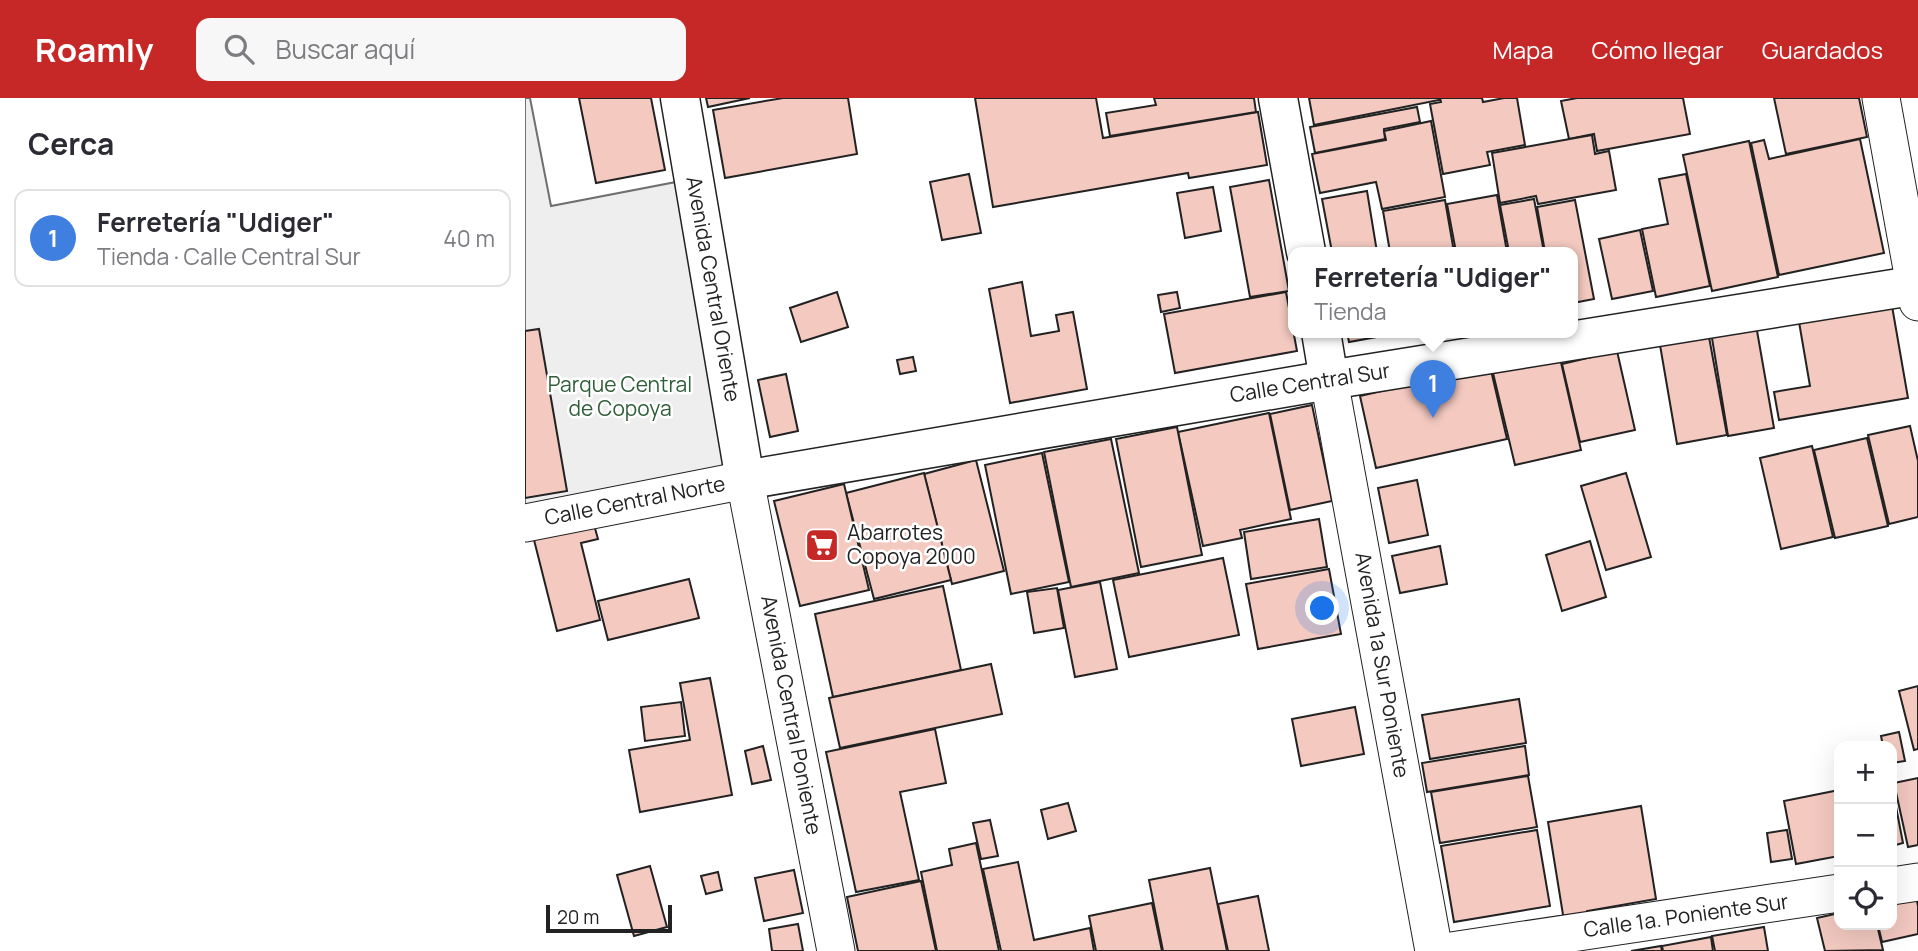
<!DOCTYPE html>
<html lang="es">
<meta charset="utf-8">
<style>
:root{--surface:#fff;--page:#f7f7f7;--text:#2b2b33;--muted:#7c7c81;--line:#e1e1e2;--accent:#c62828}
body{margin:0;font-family:Manrope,sans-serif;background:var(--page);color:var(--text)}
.controls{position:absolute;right:21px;bottom:21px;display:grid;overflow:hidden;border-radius:14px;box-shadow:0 7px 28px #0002}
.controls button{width:63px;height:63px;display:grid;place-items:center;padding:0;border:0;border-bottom:2px solid var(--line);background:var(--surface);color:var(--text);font:35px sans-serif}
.scale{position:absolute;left:21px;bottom:18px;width:126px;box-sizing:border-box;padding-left:7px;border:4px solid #222;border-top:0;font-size:19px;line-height:24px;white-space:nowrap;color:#222;-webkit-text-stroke:5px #fff;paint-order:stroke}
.you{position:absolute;left:798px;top:511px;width:24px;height:24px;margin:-18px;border:5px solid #fff;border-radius:50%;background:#1a73e8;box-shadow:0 0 0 10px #1a73e833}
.badge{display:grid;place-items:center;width:46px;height:46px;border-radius:50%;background:var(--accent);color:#fff;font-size:23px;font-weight:700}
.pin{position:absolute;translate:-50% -58px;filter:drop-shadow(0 2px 4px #0008)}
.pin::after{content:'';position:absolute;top:37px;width:24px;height:21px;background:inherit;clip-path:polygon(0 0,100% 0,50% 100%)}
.popup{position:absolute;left:763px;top:149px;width:290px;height:91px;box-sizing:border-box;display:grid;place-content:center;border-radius:14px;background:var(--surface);filter:drop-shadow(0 2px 5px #0005);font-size:23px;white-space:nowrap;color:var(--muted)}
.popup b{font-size:26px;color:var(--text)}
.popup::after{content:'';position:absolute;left:50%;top:100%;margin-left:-14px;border:14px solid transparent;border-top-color:var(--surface)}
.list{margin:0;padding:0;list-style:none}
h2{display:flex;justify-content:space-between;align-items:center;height:91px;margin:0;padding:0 28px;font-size:30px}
h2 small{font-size:23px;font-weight:400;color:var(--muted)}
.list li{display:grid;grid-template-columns:46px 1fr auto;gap:21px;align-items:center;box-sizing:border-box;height:98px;margin:0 14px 14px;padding:0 14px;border:2px solid var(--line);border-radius:14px}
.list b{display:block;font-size:26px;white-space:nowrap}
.list p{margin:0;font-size:23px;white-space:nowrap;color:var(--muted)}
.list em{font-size:23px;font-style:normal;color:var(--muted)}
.icon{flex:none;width:38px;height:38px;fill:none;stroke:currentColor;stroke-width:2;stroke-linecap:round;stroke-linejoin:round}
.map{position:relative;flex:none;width:1393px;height:853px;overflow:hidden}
header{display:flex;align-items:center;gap:42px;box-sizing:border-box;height:98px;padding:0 35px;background:var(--accent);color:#fff}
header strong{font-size:33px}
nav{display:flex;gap:38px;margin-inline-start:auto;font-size:24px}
.search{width:490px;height:63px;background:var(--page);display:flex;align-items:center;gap:18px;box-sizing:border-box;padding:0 24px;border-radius:14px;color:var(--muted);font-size:26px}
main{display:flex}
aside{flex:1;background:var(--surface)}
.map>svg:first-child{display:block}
.green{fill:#eee;stroke:#6f6f6f;stroke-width:2}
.building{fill:#f3c9c0;stroke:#222;stroke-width:2}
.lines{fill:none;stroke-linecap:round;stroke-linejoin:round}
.minor-casing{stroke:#222;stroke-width:39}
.tertiary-casing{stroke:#222;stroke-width:41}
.minor{stroke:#fff;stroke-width:37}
.tertiary{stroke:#fff;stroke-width:38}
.labels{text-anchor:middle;stroke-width:5;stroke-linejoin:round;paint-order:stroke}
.street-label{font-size:21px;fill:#222;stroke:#fff}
.park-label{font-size:21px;fill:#2f5e38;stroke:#fff}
.poi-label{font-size:21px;fill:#222;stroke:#fff;text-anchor:start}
</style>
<header>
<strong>Roamly</strong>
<div class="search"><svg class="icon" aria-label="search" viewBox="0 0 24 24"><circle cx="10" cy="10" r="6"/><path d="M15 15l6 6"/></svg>Buscar aquí</div>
<nav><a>Mapa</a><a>Cómo llegar</a><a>Guardados</a></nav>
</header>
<main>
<aside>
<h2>Cerca<small></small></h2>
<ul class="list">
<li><span class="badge" style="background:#3f7fe0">1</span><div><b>Ferretería &quot;Udiger&quot;</b><p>Tienda · Calle Central Sur</p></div><em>40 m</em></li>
</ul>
</aside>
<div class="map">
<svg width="1393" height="853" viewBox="0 0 1393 853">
<rect width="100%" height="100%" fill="#fff"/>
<path class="green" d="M0 0H5L26 108 151 84 207 378 0 410Z"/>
<g class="building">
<path d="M54 0H126L140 72 71 85Z"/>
<path d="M181 0H225L183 9Z"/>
<path d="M258 0H323L332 56 200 80 188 12Z"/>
<path d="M450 0H571L578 40 733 14 742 67 664 80 663 75 468 109Z"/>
<path d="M629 0H729L731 14 585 38 581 15 631 7Z"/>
<path d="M784 0H914V2L789 27Z"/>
<path d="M915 0H957L958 4 979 0H992L1000 47 962 54 965 67 918 76 905 6 916 4Z"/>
<path d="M1052 0H1158L1165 36 1072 53 1069 36 1044 41 1036 3Z"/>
<path d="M1249 0H1334L1342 39 1261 56Z"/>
<path d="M892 9 895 24 859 31 860 41 790 55 785 29Z"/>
<path d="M906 23 920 99 857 111 851 84 795 95 787 56 861 42 859 33Z"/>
<path d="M1067 37 1070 56 1084 53 1091 92 1013 106 1011 98 975 105 967 55Z"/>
<path d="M1335 41 1359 155 1254 177 1226 45 1239 42 1244 61Z"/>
<path d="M1224 43 1253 179 1187 193 1158 57Z"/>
<path d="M444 76 456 135 417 142 405 84Z"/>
<path d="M1161 76 1185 188 1131 199 1117 131 1143 126 1134 81Z"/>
<path d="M744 82 764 193 725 199 705 89Z"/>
<path d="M688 89 696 133 660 140 652 95Z"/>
<path d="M842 93 852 154H807L797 101Z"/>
<path d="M972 97 982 154H931L922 106Z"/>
<path d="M1009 101 1019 154H984L975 107Z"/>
<path d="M920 102 929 154H865L858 113Z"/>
<path d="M1050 102 1069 201 1048 205V154H1020L1012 109Z"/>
<path d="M1115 132 1128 193 1087 201 1074 141Z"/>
<path d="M497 184 506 238 534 233 531 217 548 214 562 291 485 305 464 191Z"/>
<path d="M312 194 323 229 276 244 265 210Z"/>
<path d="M652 194 655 210 636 214 633 197Z"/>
<path d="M761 194 772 253 650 275 639 216Z"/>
<path d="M1367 208 1383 300 1254 322 1249 294 1285 288 1274 224Z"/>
<path d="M1231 227 1249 330 1203 338 1186 234Z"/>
<path d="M14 231 42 393 0 400V233Z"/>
<path d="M822 234H879L824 244Z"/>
<path d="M1184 239 1202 337 1152 346 1135 247Z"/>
<path d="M1092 253 1110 332 1055 344 1037 266Z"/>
<path d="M388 259 391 273 375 276 372 262Z"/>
<path d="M1035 260 1056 352 990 367 968 275Z"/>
<path d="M965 268 982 341 851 370 835 298Z"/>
<path d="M261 276 273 333 245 339 233 282Z"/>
<path d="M787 307 807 403 765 412 745 316Z"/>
<path d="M744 315 766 421 715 432 717 440 678 448 653 334Z"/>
<path d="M1385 328 1393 363V419L1364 426 1343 337Z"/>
<path d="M652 329 677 457 616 469 591 341Z"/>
<path d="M1342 340 1363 428 1310 440 1289 352Z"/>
<path d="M586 341 614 475 546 489 519 354Z"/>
<path d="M1287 348 1308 439 1256 451 1235 360Z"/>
<path d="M517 355 544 484 486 496 460 367Z"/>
<path d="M451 362 479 473 427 486 399 376Z"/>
<path d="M399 375 426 482 349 501 321 395Z"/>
<path d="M1101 375 1126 459 1081 472 1056 388Z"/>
<path d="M892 382 903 437 864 445 853 390Z"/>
<path d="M319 386 344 492 275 508 249 403Z"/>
<path d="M66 416 73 441 56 445 75 522 32 533 6 430Z"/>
<path d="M794 421 802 469 726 481 719 434Z"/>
<path d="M1065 443 1081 499 1037 513 1021 457Z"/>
<path d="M915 448 922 486 875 495 867 458Z"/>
<path d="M698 460 714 537 604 559 588 482Z"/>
<path d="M804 471 816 536 733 551 721 486Z"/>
<path d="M164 481 174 520 83 542 73 503Z"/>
<path d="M575 484 592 571 550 579 533 492Z"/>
<path d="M418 488 436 572 308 599 290 516Z"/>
<path d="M532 490 539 530 509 535 502 494Z"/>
<path d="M466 566 477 616 315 650 304 600Z"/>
<path d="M185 580 207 697 115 714 104 652 165 642 155 585Z"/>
<path d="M1393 588V651L1389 652 1374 593Z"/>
<path d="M994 601 1001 645 905 661 897 617Z"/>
<path d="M156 604 160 638 120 643 116 609Z"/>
<path d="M830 609 839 656 776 668 767 621Z"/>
<path d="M410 631 421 685 375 694 394 782 331 794 301 654Z"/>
<path d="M1374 634 1380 663 1367 665V648H1358L1356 638Z"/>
<path d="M238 648 246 682 227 686 220 653Z"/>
<path d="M1000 648 1004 677 902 694 897 665Z"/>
<path d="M1003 678 1012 729 915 745 906 694Z"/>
<path d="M1393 680V747L1383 749 1369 685Z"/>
<path d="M1367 688 1378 745 1367 748Z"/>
<path d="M1314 692V758L1271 766 1259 703Z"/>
<path d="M543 705 551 733 523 741 516 712Z"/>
<path d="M1116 708 1131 801 1062 813V818L1039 823 1023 724Z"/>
<path d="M465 722 473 758 456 761 448 725Z"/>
<path d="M1012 732 1025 808 929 824 916 748Z"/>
<path d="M1262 732 1267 761 1246 764 1242 735Z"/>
<path d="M451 745 474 853H412L396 774 427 767 424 751Z"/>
<path d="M493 764 509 842 565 830 569 853H476L458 771Z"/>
<path d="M125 768 142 829 109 838 92 777Z"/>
<path d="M685 770 702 853H638L624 782Z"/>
<path d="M269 772 278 815 239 823 230 780Z"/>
<path d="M193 774 197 792 181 796 176 778Z"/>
<path d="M396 783 411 853H333L322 799Z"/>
<path d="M733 798 744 853H703L693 806Z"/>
<path d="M1391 798 1393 808V836L1357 844 1353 827H1367V803Z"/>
<path d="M627 805 637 853H571L564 818Z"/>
<path d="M1314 815V827H1352L1358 852 1300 853 1292 820Z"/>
<path d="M273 826 278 853H247L244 831Z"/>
<path d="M1239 829 1243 853H1190L1187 838Z"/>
<path d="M1186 839 1188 853H1138L1137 848Z"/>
<path d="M1136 848 1137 853H1106Z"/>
</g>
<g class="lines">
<g class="minor-casing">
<g id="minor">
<path d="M1356 0 1393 204"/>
<path d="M804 282 909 853"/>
<path d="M0 425 220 382 311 853"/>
<path d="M1367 788 1393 784"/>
<path d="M926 853 1314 795"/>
</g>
</g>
<g class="tertiary-casing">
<g id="tertiary">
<path d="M155 0 220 382 804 282 1393 187"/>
<path d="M753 0 781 154"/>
<path d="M796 234 804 282"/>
</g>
</g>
<use href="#minor" class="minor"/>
<use href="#tertiary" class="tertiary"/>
</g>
<defs>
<g id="supermarket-square" transform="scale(1.75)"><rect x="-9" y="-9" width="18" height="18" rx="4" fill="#c62828" stroke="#fff"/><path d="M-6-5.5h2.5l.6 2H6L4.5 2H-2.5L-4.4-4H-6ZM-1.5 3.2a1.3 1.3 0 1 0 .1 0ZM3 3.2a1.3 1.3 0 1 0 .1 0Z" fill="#fff"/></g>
</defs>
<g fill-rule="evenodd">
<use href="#supermarket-square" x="297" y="447"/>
</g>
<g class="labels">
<g class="street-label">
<text transform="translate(188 191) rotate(80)" y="7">Avenida Central Oriente</text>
<text transform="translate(785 285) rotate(-9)" y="7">Calle Central Sur</text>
<text transform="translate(110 403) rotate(-11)" y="7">Calle Central Norte</text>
<text transform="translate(857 567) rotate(80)" y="7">Avenida 1a Sur Poniente</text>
<text transform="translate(266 617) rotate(79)" y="7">Avenida Central Poniente</text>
<text transform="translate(1161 818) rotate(-8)" y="7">Calle 1a. Poniente Sur</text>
</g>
<g class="park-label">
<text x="95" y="294">Parque Central<tspan x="95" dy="24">de Copoya</tspan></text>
</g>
<g class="poi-label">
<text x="322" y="442">Abarrotes<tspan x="322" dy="24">Copoya 2000</tspan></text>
</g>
</g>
</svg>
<div class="controls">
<button>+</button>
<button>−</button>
<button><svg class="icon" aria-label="locate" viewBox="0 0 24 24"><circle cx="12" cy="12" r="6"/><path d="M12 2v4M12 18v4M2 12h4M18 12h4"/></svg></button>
</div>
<div class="scale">20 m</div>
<div class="you"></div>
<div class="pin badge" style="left:908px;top:320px;background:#3f7fe0">1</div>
<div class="popup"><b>Ferretería &quot;Udiger&quot;</b>Tienda</div>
</div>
</main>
